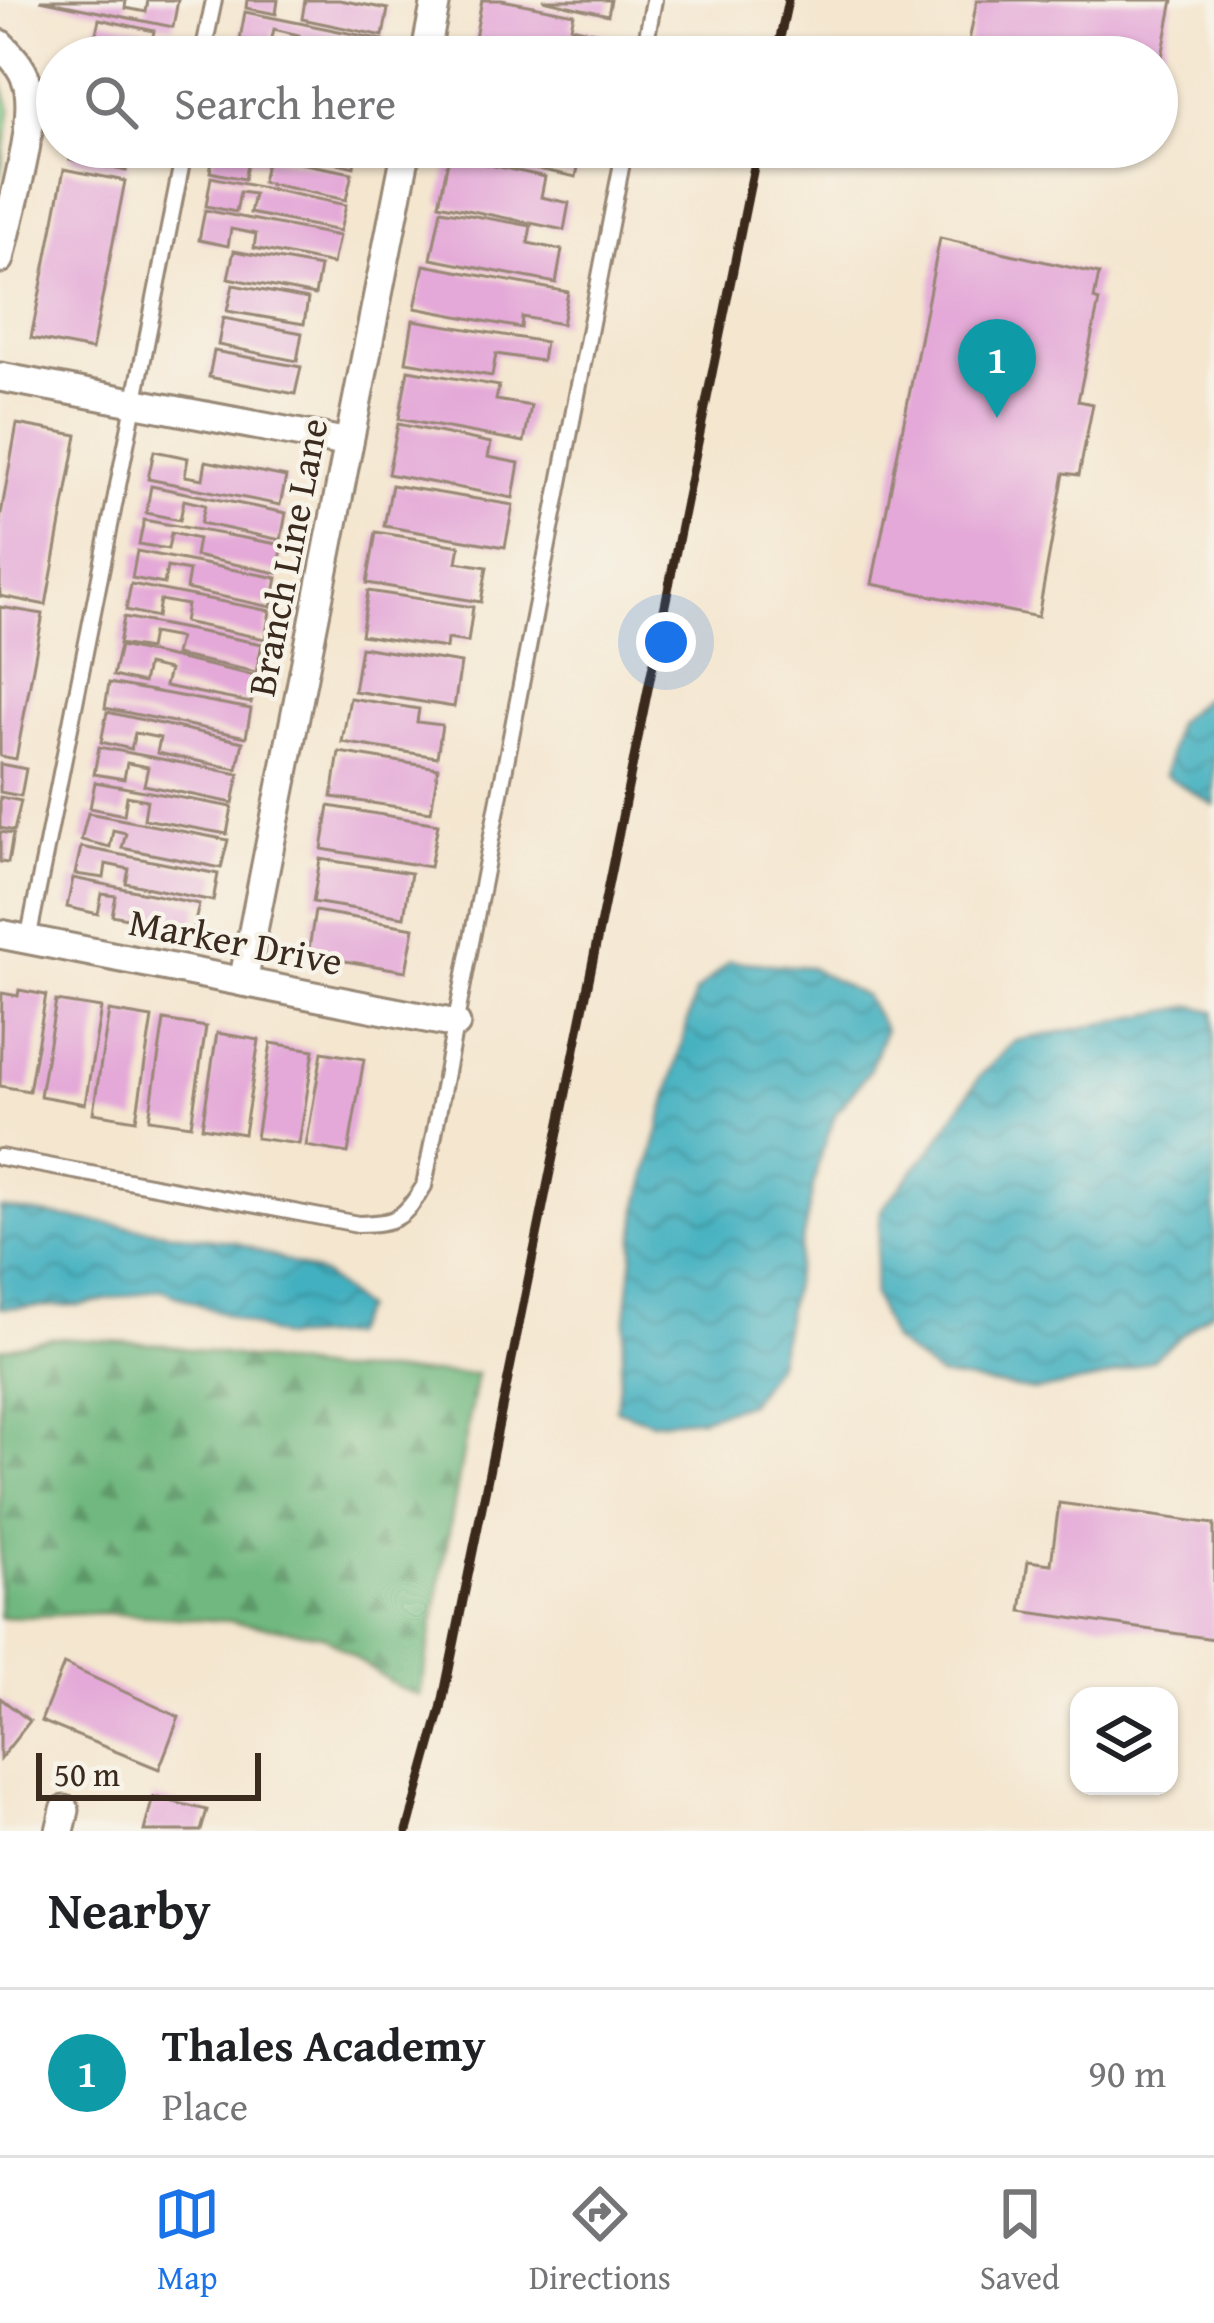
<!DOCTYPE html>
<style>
:root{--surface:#fff;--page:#f6f6f6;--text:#202124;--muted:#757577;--line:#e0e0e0;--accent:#1a73e8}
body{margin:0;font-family:"Gentium Book Plus",serif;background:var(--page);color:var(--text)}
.controls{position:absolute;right:36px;bottom:36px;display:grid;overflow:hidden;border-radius:24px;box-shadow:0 3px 9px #0004}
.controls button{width:108px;height:108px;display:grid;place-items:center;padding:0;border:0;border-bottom:3px solid var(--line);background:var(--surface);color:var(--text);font:60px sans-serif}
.scale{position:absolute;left:36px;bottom:30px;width:225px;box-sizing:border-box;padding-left:12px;border:6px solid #3b2a1e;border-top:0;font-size:33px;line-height:42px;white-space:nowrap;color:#3b2a1e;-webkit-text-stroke:9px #f7f3e8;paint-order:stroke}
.you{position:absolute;left:666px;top:642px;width:42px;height:42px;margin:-30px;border:9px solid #fff;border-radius:50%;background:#1a73e8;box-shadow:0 0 0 18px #1a73e833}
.badge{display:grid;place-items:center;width:78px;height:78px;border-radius:50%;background:var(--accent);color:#fff;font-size:39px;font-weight:700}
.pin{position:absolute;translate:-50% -99px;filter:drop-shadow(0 3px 6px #0008)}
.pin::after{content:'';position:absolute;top:63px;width:42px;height:36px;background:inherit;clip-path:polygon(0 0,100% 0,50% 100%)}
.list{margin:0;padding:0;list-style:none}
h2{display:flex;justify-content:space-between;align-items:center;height:156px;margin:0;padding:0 48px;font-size:51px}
h2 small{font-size:39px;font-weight:400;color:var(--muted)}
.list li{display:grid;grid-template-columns:78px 1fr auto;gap:36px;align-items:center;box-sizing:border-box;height:168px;padding:0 48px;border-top:3px solid var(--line)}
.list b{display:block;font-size:45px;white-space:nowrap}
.list p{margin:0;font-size:39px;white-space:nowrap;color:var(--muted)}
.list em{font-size:39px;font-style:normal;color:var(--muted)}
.icon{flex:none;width:66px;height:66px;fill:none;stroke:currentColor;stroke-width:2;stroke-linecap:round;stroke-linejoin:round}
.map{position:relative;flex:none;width:1214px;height:1831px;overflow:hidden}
.search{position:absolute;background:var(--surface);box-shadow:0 3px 9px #0004;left:36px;right:36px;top:36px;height:132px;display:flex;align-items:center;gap:30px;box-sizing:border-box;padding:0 42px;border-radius:66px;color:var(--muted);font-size:45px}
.sheet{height:324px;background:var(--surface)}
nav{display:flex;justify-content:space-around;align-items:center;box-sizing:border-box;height:168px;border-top:3px solid var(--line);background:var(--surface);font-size:33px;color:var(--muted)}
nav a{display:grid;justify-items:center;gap:6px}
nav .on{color:var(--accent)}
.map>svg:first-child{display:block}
.forest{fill:url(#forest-firs);stroke:#55714e;stroke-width:3}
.park{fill:url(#park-tufts);stroke:#62815a;stroke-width:3}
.water{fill:url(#water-waves);stroke:#3f6d6f;stroke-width:3}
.building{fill:#e4a9d8}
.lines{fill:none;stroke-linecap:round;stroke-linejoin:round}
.service-casing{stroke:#988876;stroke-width:20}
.minor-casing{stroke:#988876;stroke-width:33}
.service{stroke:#fff;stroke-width:14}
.minor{stroke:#fff;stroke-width:27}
.rail{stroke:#3b2a1e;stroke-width:9}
.labels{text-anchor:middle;stroke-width:9;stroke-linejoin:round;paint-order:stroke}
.street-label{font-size:39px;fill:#3b2a1e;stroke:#f7f3e8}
</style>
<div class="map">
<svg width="1214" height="1831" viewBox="0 0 1214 1831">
<defs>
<pattern id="forest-firs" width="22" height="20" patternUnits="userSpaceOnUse" patternTransform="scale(3)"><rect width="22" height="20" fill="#6fb87f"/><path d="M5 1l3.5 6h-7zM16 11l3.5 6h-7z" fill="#5c9667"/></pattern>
<pattern id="park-tufts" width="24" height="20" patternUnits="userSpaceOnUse" patternTransform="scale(3)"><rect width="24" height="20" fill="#8ad896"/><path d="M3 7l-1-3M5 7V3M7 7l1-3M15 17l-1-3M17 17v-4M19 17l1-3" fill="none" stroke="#78ba81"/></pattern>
<pattern id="water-waves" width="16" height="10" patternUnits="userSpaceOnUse" patternTransform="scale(3)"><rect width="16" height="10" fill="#43b0c0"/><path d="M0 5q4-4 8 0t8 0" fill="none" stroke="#398f9b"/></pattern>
</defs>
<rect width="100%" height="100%" fill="#f7f3e8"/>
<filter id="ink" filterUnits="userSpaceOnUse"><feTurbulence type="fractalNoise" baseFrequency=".00833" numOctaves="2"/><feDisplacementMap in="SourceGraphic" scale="24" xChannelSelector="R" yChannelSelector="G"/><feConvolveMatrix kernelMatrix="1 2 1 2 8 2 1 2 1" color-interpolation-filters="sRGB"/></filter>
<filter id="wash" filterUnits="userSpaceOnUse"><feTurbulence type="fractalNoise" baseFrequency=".004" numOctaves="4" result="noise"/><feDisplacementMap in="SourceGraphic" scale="48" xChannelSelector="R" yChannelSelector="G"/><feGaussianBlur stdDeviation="2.7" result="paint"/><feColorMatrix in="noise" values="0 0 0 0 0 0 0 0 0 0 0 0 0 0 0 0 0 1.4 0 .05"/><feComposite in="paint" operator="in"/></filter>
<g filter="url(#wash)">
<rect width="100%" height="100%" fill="#f4e6cf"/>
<path class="forest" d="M52 1338 157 1344 330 1371 477 1374 420 1696 399 1688 322 1635 229 1621 101 1613 0 1618V1349Z"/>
<path class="park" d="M0 73 10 109 0 178Z"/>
<g class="water">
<path d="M1203 698 1214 699V805L1165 775 1175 723Z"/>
<path d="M729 961 810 967 866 997 885 1030 869 1071 836 1113 818 1164 777 1362 749 1403 701 1418 652 1422 616 1409 638 1209 695 993Z"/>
<path d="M1193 1006 1214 1011V1309L1152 1360 1105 1378 1034 1391 939 1376 892 1341 873 1295 881 1210 935 1145 979 1077 1015 1041Z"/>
<path d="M0 1208 235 1242 324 1275 363 1309 348 1335 283 1338 161 1289 81 1305 0 1308Z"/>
</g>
<g id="blocks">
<g class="building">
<path d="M40 0H126L125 8 146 12 148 0H178L173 27Z"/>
<path d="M247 0H278L276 14 246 8Z"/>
<path d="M305 0H339L388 9 383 36 302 19Z"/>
<path d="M482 0H502L574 14 571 27 604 34 600 57H538L474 44Z"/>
<path d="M543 0H611L608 15Z"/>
<path d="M977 0H1173L1159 72 1157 57H966Z"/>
<path d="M245 12 383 40 379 57H317L295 53 299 35 274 29 270 46 240 39Z"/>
<path d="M99 19 154 31 149 57H91Z"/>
<path d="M237 45 284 55V57H234Z"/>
<path d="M472 49 500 55V57H470Z"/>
<path d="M73 147H131L126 171 70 159Z"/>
<path d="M215 147 352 173 346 200 262 182 266 163 248 160 244 179 210 172Z"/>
<path d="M271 147H356L354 167Z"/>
<path d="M454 147H582L576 177 453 151Z"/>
<path d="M449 156 545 177 541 197 569 203 564 230 439 204Z"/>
<path d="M64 169 125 181 92 350 31 338Z"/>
<path d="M211 177 346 205 340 231 250 213 254 194 240 192 236 212 206 206Z"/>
<path d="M205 210 339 236 333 264 254 248 256 234 231 229 228 246 199 240Z"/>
<path d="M441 210 531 226 528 243 562 250 556 283 431 259Z"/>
<path d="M940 238 1099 274 1094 299 1099 301 1078 401 1093 404 1079 475 1064 473 1038 617 872 584Z"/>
<path d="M234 251 320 267 315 295 228 278Z"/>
<path d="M424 265 568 292 562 324 522 317 521 328 415 308Z"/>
<path d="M233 285 308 299 304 324 227 311Z"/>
<path d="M223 318 302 333 297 361 218 345Z"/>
<path d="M413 320 545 342 542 361 496 354 492 376 406 362Z"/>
<path d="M214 351 301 367 295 394 209 377Z"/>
<path d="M408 370 499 386 496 400 531 406 524 442 399 419Z"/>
<path d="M17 424 77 435 46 605 0 596V520Z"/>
<path d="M398 424 491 443 488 457 519 463 513 498 388 474Z"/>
<path d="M154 451 188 458 185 476 203 479 206 461 286 477 280 505 148 479Z"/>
<path d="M392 485 513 505 505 547 384 526Z"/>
<path d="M151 486 286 513 281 540 201 523 205 505 184 500 180 520 146 513Z"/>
<path d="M144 520 283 545 277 573 195 556 198 539 171 533 168 549 139 544Z"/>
<path d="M376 532 460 546 457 562 487 567 481 602 367 583Z"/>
<path d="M137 551 277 578 271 607 186 589 189 571 167 567 164 584 132 578Z"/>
<path d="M131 584 270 611 265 639 184 622 187 605 160 600 157 617 126 610Z"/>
<path d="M368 591 473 607 468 642 447 639 446 648 361 635Z"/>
<path d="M0 607 43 614 16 759 0 756Z"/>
<path d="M124 617 262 644 256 672 175 655 179 638 152 633 149 649 119 644Z"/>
<path d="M120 646 257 676 251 703 165 686 169 670 147 665 143 683 113 676Z"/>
<path d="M361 647 461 663 454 707 354 691Z"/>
<path d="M109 683 251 709 246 737 105 708Z"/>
<path d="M350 698 419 709 417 722 442 725 437 757 342 742Z"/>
<path d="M107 712 243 742 237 769 157 753 160 738 135 733 131 749 101 742Z"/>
<path d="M99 747 239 774 233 803 144 785 148 767 127 763 124 779 94 774Z"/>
<path d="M339 752 438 768 431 812 332 797Z"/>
<path d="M0 764 26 769 21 796 0 792Z"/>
<path d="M95 782 232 807 227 834 144 819 147 800 127 796 124 815 90 808Z"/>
<path d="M0 797 21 801 14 831 0 828Z"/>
<path d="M329 806 438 824 430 867 322 849Z"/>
<path d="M88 813 228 840 221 868 122 848 126 833 113 830 110 847 81 840Z"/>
<path d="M0 832 13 834 8 863 0 862Z"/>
<path d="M81 847 218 874 213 901 126 883 129 869 106 864 104 878 75 874Z"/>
<path d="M320 859 411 873 404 917 313 902Z"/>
<path d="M73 878 199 904 193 931 112 915 116 896 102 894 98 914 67 907Z"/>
<path d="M315 911 414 928 406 971 308 955Z"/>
<path d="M19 990 46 995 29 1091 0 1086 2 993 18 996Z"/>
<path d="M56 1001 101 1008 85 1104 40 1096Z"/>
<path d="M109 1011 152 1018 136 1120 93 1113Z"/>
<path d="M164 1020 206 1027 191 1125 149 1119Z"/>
<path d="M217 1033 259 1040 244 1134 202 1127Z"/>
<path d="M271 1043 314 1050 299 1144 256 1138Z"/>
<path d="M322 1052 364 1059 348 1153 306 1146Z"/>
<path d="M1059 1503 1214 1524V1639L1021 1611 1028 1561 1051 1564Z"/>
<path d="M64 1664 179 1717 159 1769 41 1721Z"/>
<path d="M0 1698 30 1721 0 1759Z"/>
<path d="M153 1797 207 1810 201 1831H144Z"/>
</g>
</g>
</g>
<g filter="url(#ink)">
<use href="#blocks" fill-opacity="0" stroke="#988876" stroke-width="3"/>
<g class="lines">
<g class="service-casing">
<g id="service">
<path d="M202 57 214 0"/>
<path d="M643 57 654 0"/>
<path d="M28 940 185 147"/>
<path d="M0 1157 358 1224C397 1223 403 1219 424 1186L625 147"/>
</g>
</g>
<g class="minor-casing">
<g id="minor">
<path d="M0 44C14 58 26 71 29 91 35 134 9 214 0 259"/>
<path d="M425 57 436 0"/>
<path d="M0 377 349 443"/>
<path d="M0 934 456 1024"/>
<path d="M243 982 407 147"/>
<path d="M60 1831 65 1810"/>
</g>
</g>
<use href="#service" class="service"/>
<use href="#minor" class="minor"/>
<g class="rail">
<path d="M776 57 788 0"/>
<path d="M407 1831 441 1709 758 147"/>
</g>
</g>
</g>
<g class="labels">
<g class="street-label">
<text transform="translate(287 557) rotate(-79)" y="14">Branch Line Lane</text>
<text transform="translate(236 941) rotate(11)" y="14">Marker Drive</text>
</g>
</g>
</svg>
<div class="controls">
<button><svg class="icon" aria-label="layers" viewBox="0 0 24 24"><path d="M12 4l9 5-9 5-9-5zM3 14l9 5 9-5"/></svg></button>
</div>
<div class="scale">50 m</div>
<div class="you"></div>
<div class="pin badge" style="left:997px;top:418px;background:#0f9aa8">1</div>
<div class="search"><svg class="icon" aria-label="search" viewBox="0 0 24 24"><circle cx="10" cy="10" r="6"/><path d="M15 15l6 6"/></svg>Search here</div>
</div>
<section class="sheet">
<h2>Nearby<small></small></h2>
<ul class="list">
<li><span class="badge" style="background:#0f9aa8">1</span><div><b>Thales Academy</b><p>Place</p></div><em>90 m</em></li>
</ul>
</section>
<nav>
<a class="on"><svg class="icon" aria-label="map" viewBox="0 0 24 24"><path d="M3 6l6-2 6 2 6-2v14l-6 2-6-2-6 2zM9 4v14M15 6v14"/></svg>Map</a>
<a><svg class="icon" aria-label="directions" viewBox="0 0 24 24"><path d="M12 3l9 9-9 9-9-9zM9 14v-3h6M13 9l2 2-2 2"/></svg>Directions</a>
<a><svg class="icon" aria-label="saved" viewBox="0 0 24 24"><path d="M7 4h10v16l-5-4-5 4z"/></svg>Saved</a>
</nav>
